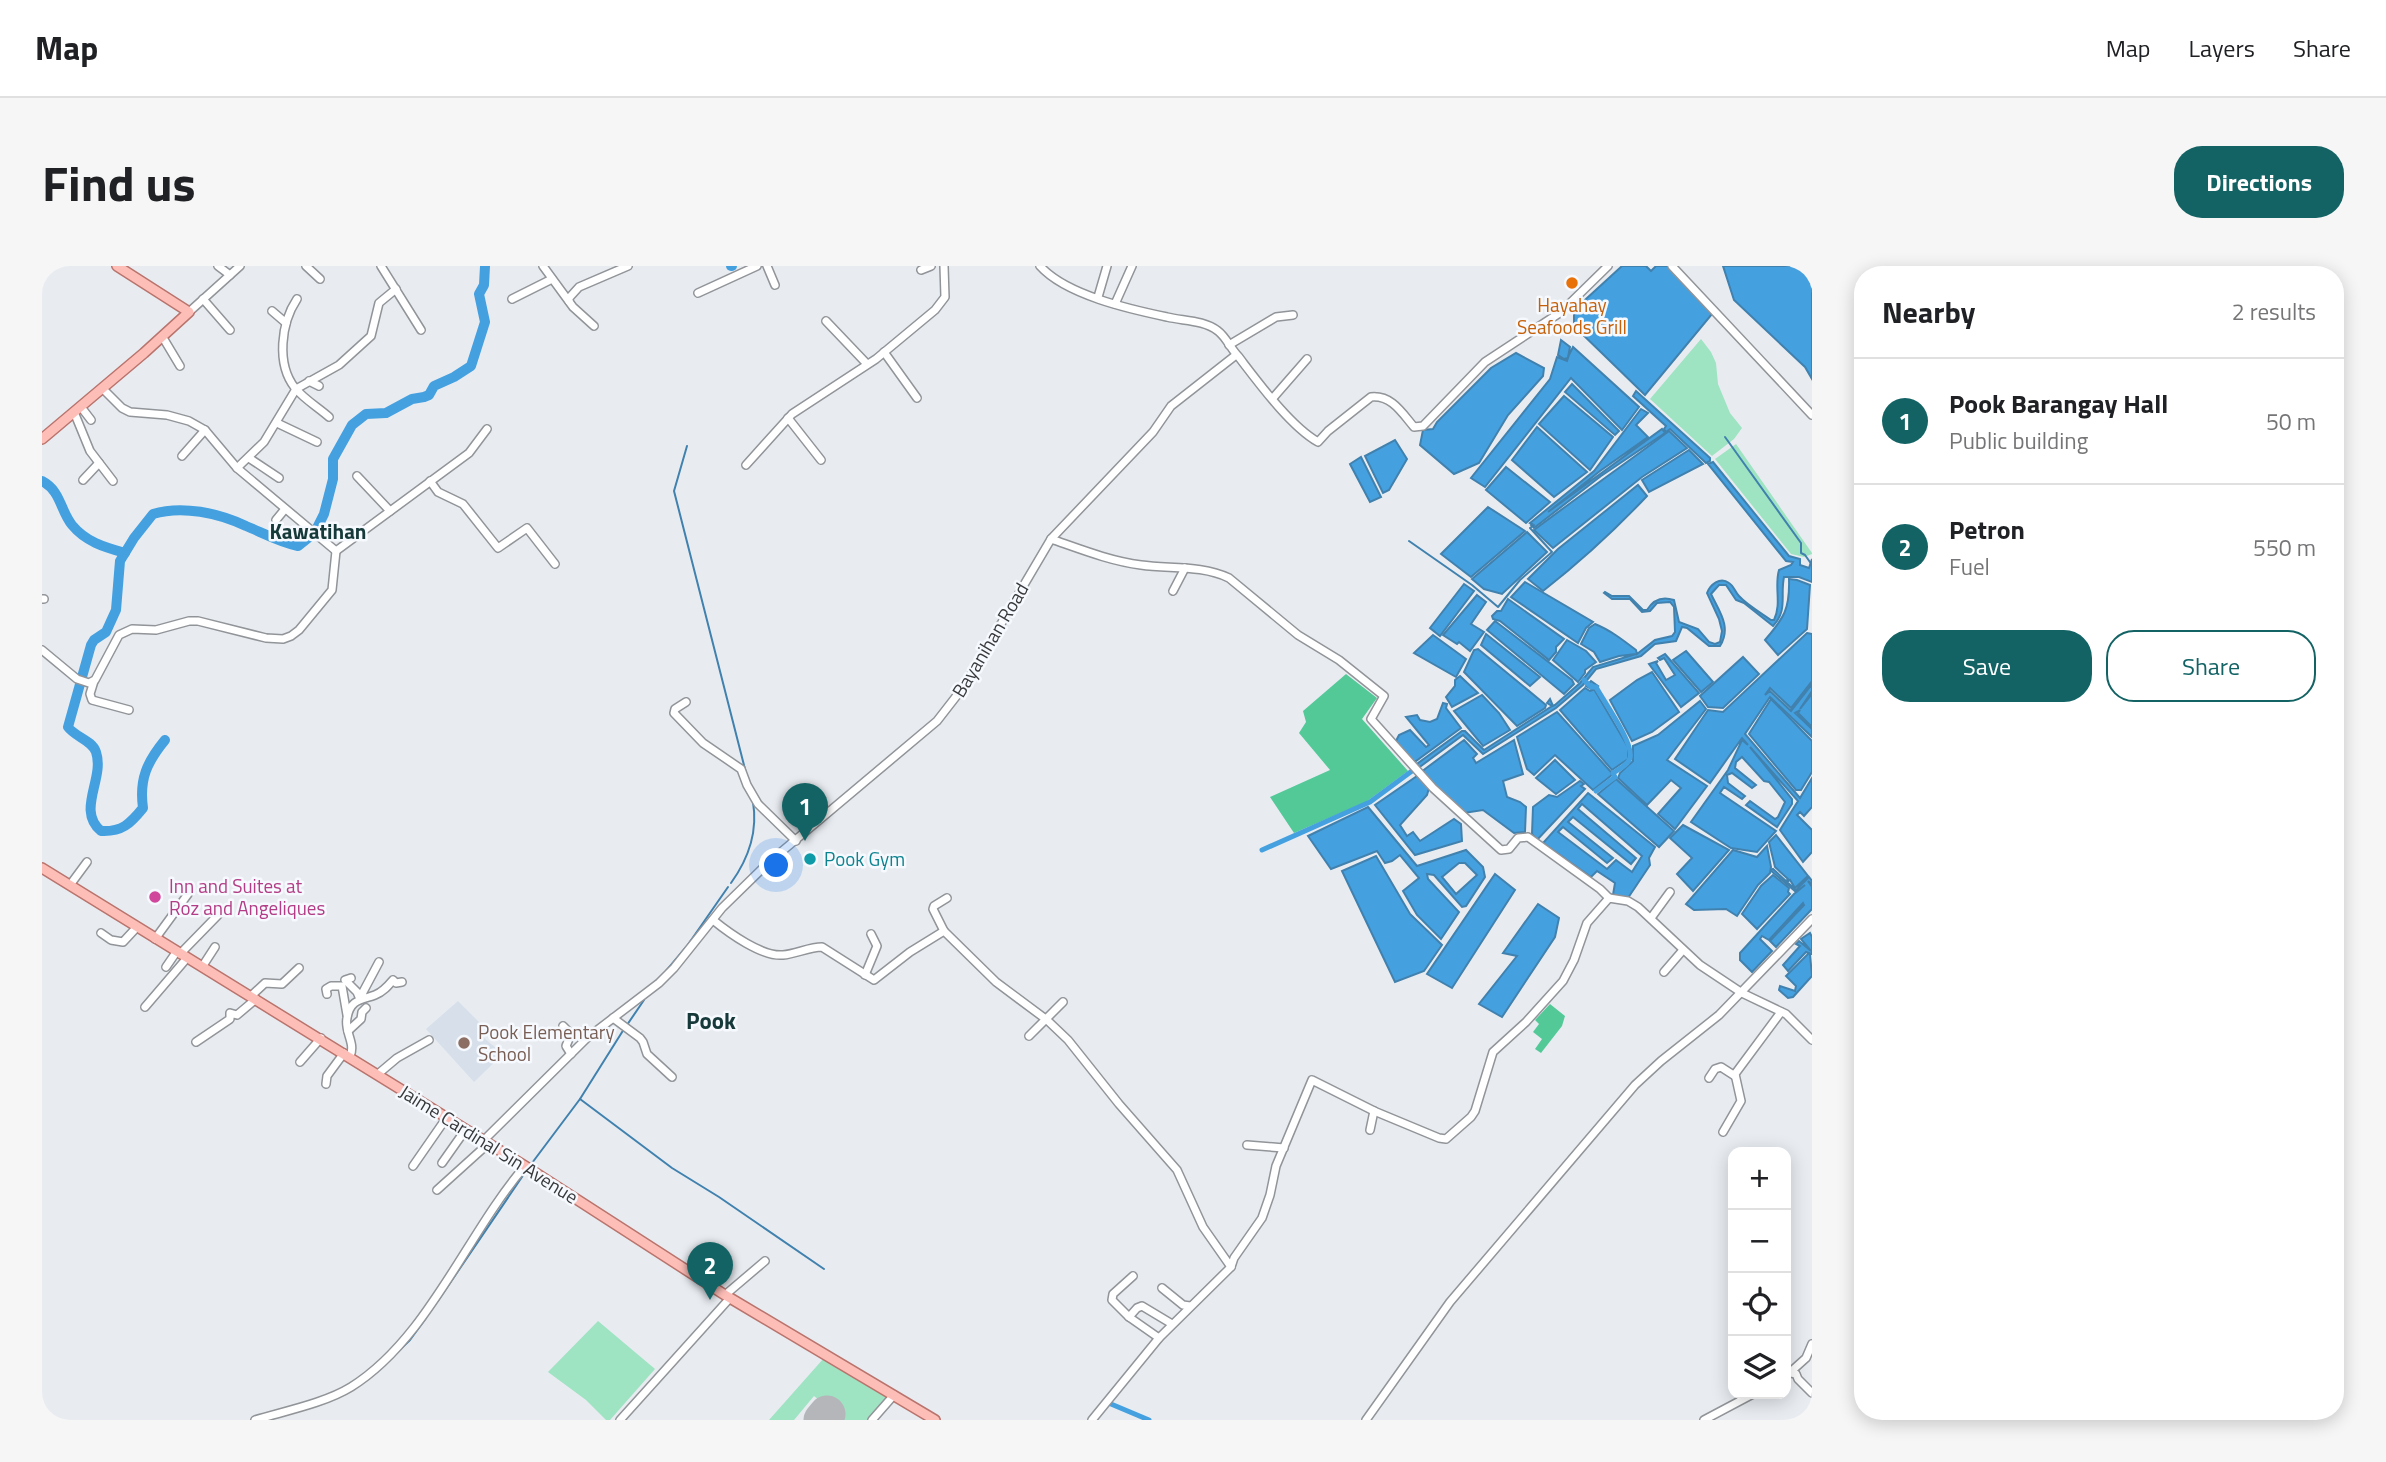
<!DOCTYPE html>
<meta charset="utf-8">
<style>
:root{--surface:#fff;--page:#f6f6f6;--text:#202124;--muted:#757577;--line:#e0e0e0;--accent:#136365}
body{margin:0;font-family:"Titillium Web",sans-serif;background:var(--page);color:var(--text)}
.controls{position:absolute;right:21px;bottom:21px;display:grid;overflow:hidden;border-radius:14px;box-shadow:0 4px 18px #0003}
.controls button{width:63px;height:63px;display:grid;place-items:center;padding:0;border:0;border-bottom:2px solid var(--line);background:var(--surface);color:var(--text);font:35px sans-serif}
.you{position:absolute;left:735px;top:600px;width:24px;height:24px;margin:-18px;border:5px solid #fff;border-radius:50%;background:#1a73e8;box-shadow:0 0 0 10px #1a73e833}
.badge{display:grid;place-items:center;width:46px;height:46px;border-radius:50%;background:var(--accent);color:#fff;font-size:23px;font-weight:700}
.pin{position:absolute;translate:-50% -58px;filter:drop-shadow(0 2px 4px #0008)}
.pin::after{content:'';position:absolute;top:37px;width:24px;height:21px;background:inherit;clip-path:polygon(0 0,100% 0,50% 100%)}
.list{margin:0;padding:0;list-style:none}
h2{display:flex;justify-content:space-between;align-items:center;height:91px;margin:0;padding:0 28px;font-size:30px}
h2 small{font-size:23px;font-weight:400;color:var(--muted)}
.list li{display:grid;grid-template-columns:46px 1fr auto;gap:21px;align-items:center;box-sizing:border-box;height:126px;padding:0 28px;border-top:2px solid var(--line)}
.list b{display:block;font-size:26px;white-space:nowrap}
.list p{margin:0;font-size:23px;white-space:nowrap;color:var(--muted)}
.list em{font-size:23px;font-style:normal;color:var(--muted)}
.actions{display:flex;gap:14px;padding:21px 28px}
.actions a{flex:1;padding:16px 0;border:2px solid var(--accent);border-radius:28px;text-align:center;font-size:24px;color:var(--accent)}
.actions .main{background:var(--accent);color:#fff}
.icon{flex:none;width:38px;height:38px;fill:none;stroke:currentColor;stroke-width:2;stroke-linecap:round;stroke-linejoin:round}
.map{position:relative;flex:none;width:1770px;height:1154px;overflow:hidden;border-radius:28px}
header{display:flex;align-items:center;gap:42px;box-sizing:border-box;height:98px;padding:0 35px;background:var(--surface);border-bottom:2px solid var(--line)}
header strong{font-size:33px}
nav{display:flex;gap:38px;margin-inline-start:auto;font-size:24px}
.intro{display:flex;align-items:center;justify-content:space-between;box-sizing:border-box;height:168px;padding:0 42px}
h1{margin:0;font-size:49px}
.button{padding:18px 32px;border-radius:28px;background:var(--accent);color:#fff;font-size:24px;font-weight:700}
main{display:flex;gap:42px;padding:0 42px}
aside{flex:1;background:var(--surface);border-radius:28px;box-shadow:0 4px 18px #0003}
.map>svg:first-child{display:block}
.built{fill:#d7e0ea}
.green{fill:#9ee3c2}
.forest{fill:#53c998}
.water{fill:#45a0e0;stroke:#4181ae;stroke-width:2;fill-rule:evenodd}
.lines{fill:none;stroke-linecap:round;stroke-linejoin:round}
.stream{stroke:#4181ae;stroke-width:2}
.canal{stroke:#45a0e0;stroke-width:5}
.river{stroke:#45a0e0;stroke-width:10}
.runway{stroke:#b4b6ba;stroke-width:37}
.minor-casing{stroke:#919498;stroke-width:10}
.major-casing{stroke:#b9746d;stroke-width:12}
.minor{stroke:#fff;stroke-width:7}
.major{stroke:#febeb8;stroke-width:9}
.food-dot{fill:#e8710a;stroke:#f6f9fe;stroke-width:2.5}
.culture-dot{fill:#0f9aa8;stroke:#f6f9fe;stroke-width:2.5}
.hotel-dot{fill:#d1479c;stroke:#f6f9fe;stroke-width:2.5}
.education-dot{fill:#8d6e63;stroke:#f6f9fe;stroke-width:2.5}
.labels{text-anchor:middle;stroke-width:5;stroke-linejoin:round;paint-order:stroke}
.food-label{font-size:19px;fill:#c56008;stroke:#f6f9fe}
.street-label{font-size:19px;fill:#38393b;stroke:#f6f9fe}
.culture-label{font-size:19px;fill:#0d838f;stroke:#f6f9fe;text-anchor:start}
.hotel-label{font-size:19px;fill:#b23c85;stroke:#f6f9fe;text-anchor:start}
.education-label{font-size:19px;fill:#785e54;stroke:#f6f9fe;text-anchor:start}
.neighbourhood-label{font-size:21px;font-weight:bold;fill:#163939;stroke:#f6f9fe}
.quarter-label{font-size:23px;font-weight:bold;fill:#163939;stroke:#f6f9fe}
</style>
<header>
<strong>Map</strong>
<nav><a>Map</a><a>Layers</a><a>Share</a></nav>
</header>
<div class="intro"><h1>Find us</h1><a class="button">Directions</a></div>
<main>
<div class="map">
<svg width="1770" height="1154" viewBox="0 0 1770 1154">
<rect width="100%" height="100%" fill="#e8ecf1"/>
<path class="built" d="M416 735 439 758 435 766 461 788 432 816 384 763Z"/>
<g class="green">
<path d="M1659 73 1669 86 1674 97 1676 118 1688 147 1700 162 1692 173 1670 190 1608 133Z"/>
<path d="M1694 178 1770 287V288L1762 291 1749 288 1673 193Z"/>
<path d="M556 1055 613 1103 568 1154H564L544 1134 506 1106Z"/>
<path d="M782 1092 847 1133 828 1154H801L772 1130 752 1154H727Z"/>
</g>
<g class="forest">
<path d="M1304 408 1335 432 1320 453 1366 505 1324 536 1252 567 1228 531 1288 504 1257 467 1264 456 1261 445Z"/>
<path d="M1508 738 1523 750 1520 760 1499 787 1493 783 1500 773 1491 766 1497 758 1493 754Z"/>
</g>
<g class="water">
<path d="M1580 0H1604L1609 5 1614 0H1626L1670 48 1603 129 1532 60V44Z"/>
<path d="M1681 0H1770V113L1763 101 1692 34Z"/>
<path d="M1519 74 1528 81 1526 91 1531 81 1597 141 1580 164 1529 112 1443 221 1429 212 1508 113 1515 91 1525 95 1526 92 1522 93 1516 89Z"/>
<path d="M1474 87 1502 102 1501 110 1466 149 1437 197 1412 208 1378 179 1381 164 1391 163 1395 156 1449 102Z"/>
<path d="M1530 118 1577 165 1573 169 1523 126Z"/>
<path d="M1594 125 1668 192V195L1664 197 1628 163 1624 166 1622 163 1624 160 1591 130Z"/>
<path d="M1522 130 1571 171 1548 204 1497 158Z"/>
<path d="M1599 143 1606 147 1594 159 1606 171 1558 205 1506 246 1620 163 1623 167 1559 210 1492 262 1489 259 1490 258 1488 257 1552 205Z"/>
<path d="M1495 161 1545 206 1512 231 1470 194Z"/>
<path d="M1627 165 1645 182 1600 211 1511 282 1492 264C1537 230 1582 199 1627 165Z"/>
<path d="M1353 174 1365 193 1347 224 1341 227 1323 190Z"/>
<path d="M1647 184 1661 198 1607 226 1600 214Z"/>
<path d="M1319 191 1339 231 1328 236 1308 198Z"/>
<path d="M1671 196 1747 290 1758 293V299L1767 302 1770 293V316L1757 311H1742C1738 329 1746 345 1731 360L1702 337 1694 334 1684 319H1677L1669 328C1677 345 1690 361 1678 380H1667L1645 362 1640 361 1634 375 1613 378 1599 390 1554 403 1541 419 1514 442 1441 488 1421 469 1375 503 1372 500 1420 465H1423L1442 484 1510 440 1505 437 1508 433 1511 440 1513 439 1538 417 1551 401 1594 388 1577 390 1558 396 1552 386 1539 378 1547 362 1553 358C1568 364 1581 374 1594 384L1595 388 1613 374 1630 370 1633 366 1632 341 1628 336 1615 337 1608 345 1600 346 1588 333H1570L1562 327 1563 326 1570 330H1587L1601 344H1605C1611 334 1620 330 1632 334L1637 356 1656 363 1667 376 1673 378 1678 376 1680 365 1677 353 1665 327C1668 319 1678 310 1687 317 1692 320 1693 326 1697 330 1705 339 1719 347 1729 354H1732C1740 337 1732 321 1737 304L1749 299 1751 296 1744 295 1666 198Z"/>
<path d="M1464 201 1508 236 1484 257 1444 224Z"/>
<path d="M1596 219 1605 230C1573 264 1538 296 1501 325L1486 313 1516 283Z"/>
<path d="M1446 241 1483 265 1429 311 1399 288Z"/>
<path d="M1485 266 1505 286 1460 328 1442 323 1430 313Z"/>
<path d="M1747 313 1755 314 1768 319 1765 363 1736 389 1723 374C1742 352 1748 343 1747 313Z"/>
<path d="M1483 316 1551 356 1544 362 1536 377 1469 331Z"/>
<path d="M1422 318 1432 325 1398 370 1388 362Z"/>
<path d="M1435 329 1444 336 1429 358 1442 366 1428 385 1417 376 1415 378 1401 369Z"/>
<path d="M1466 333 1522 373 1514 381V386L1507 394 1458 355 1451 353 1450 350 1455 345H1459Z"/>
<path d="M1453 355 1530 414 1532 418 1522 428 1445 364Z"/>
<path d="M1765 367 1770 368V415L1749 442 1728 422 1723 429 1728 425 1749 445 1770 418V425L1758 443 1770 428V461L1756 447 1758 444 1753 447 1770 463V471L1728 431 1703 468 1758 532 1770 512V541L1762 550 1758 546 1755 549 1770 564V586L1761 596 1738 564 1756 535 1708 481 1750 533V538L1735 561 1704 539 1708 535 1733 553 1736 551 1743 536 1727 516 1722 515 1700 491 1694 496 1693 502 1714 519 1710 522 1690 507 1685 509 1686 517 1703 530 1700 533 1682 521 1678 527 1734 565 1715 586 1689 582 1649 556 1686 504 1700 474 1706 479 1700 472 1668 517 1633 493 1666 444 1681 446Z"/>
<path d="M1444 368 1498 411 1488 420 1439 379Z"/>
<path d="M1391 369 1424 393 1414 411 1372 387Z"/>
<path d="M1525 374 1544 385 1554 396 1543 404V407L1536 416 1511 394Z"/>
<path d="M1436 383 1504 439 1503 442 1475 460 1422 406 1432 384Z"/>
<path d="M1644 385 1671 416 1659 426 1631 394Z"/>
<path d="M1623 388 1657 427 1639 441 1607 398 1616 395 1614 397 1624 414 1633 409 1622 392 1618 394 1616 392Z"/>
<path d="M1701 391 1717 408 1681 442 1666 441 1658 430Z"/>
<path d="M1610 406 1637 446 1610 466 1590 475 1568 434 1595 414Z"/>
<path d="M1418 410 1436 427 1410 441 1404 431 1413 420V414Z"/>
<path d="M1549 415 1556 420 1552 423 1586 481V493L1570 504 1518 444 1543 422 1548 425 1551 424 1544 420Z"/>
<path d="M1440 429 1457 447 1468 464 1441 480 1412 445Z"/>
<path d="M1729 433 1770 475V506L1759 524H1754L1707 468Z"/>
<path d="M1658 435 1664 443 1625 494 1665 520 1633 563 1616 548 1639 522 1629 514 1605 539 1576 512 1578 507 1591 495V480L1616 469Z"/>
<path d="M1401 437 1405 438 1404 442 1419 462 1374 495 1370 496 1354 475 1357 469 1368 464 1384 481 1387 479 1364 451 1375 449 1378 454 1388 456 1395 453Z"/>
<path d="M1515 446 1569 506 1570 509 1551 524 1513 489 1492 509 1485 503 1475 471Z"/>
<path d="M1422 474 1435 488 1431 492 1434 497 1472 474 1481 508 1461 515 1465 531 1478 536 1484 541 1483 566 1472 567 1441 544 1422 547 1379 506Z"/>
<path d="M1513 494 1533 514 1514 528 1494 512Z"/>
<path d="M1375 510 1387 522 1385 529 1358 559 1365 570 1371 566 1378 575 1412 553 1419 558 1420 575 1373 589 1333 539Z"/>
<path d="M1574 513 1632 565 1617 581 1556 528Z"/>
<path d="M1538 515 1542 518 1539 520 1543 523 1495 574 1490 568 1491 541 1507 529 1515 531Z"/>
<path d="M1546 527 1613 581 1607 592 1608 599 1586 632 1571 629 1573 617 1555 605 1549 611 1501 577ZM1540 538 1600 590 1590 606 1574 594 1565 603 1516 566 1521 561 1565 597 1571 592 1526 556 1531 551 1589 598 1594 592 1536 543Z"/>
<path d="M1326 541 1375 600 1424 584 1441 601 1443 611 1424 640 1420 641 1392 609 1385 608 1386 613 1417 646 1399 673 1375 649 1361 625 1377 612 1358 589 1350 595 1343 597 1335 585 1289 603 1266 570ZM1417 597H1423L1435 609 1414 628 1400 611Z"/>
<path d="M1641 559 1687 584 1651 625 1635 608 1650 592 1628 572Z"/>
<path d="M1734 569 1766 610 1753 622 1748 614 1745 616 1754 624 1767 611 1770 615V618L1766 615 1770 621V643L1734 681 1728 675 1762 639 1761 637 1727 674 1720 670 1718 673 1730 685 1710 706 1698 694V687L1752 628 1763 619 1754 626 1728 604 1731 603 1744 615 1746 613 1733 601 1727 576Z"/>
<path d="M1725 580 1729 601 1728 607 1716 619 1695 650 1684 643 1652 644 1644 638 1691 584 1715 591Z"/>
<path d="M1334 590 1368 648 1400 679 1382 705 1353 716 1300 605Z"/>
<path d="M1453 608 1473 624 1410 722 1385 708Z"/>
<path d="M1731 609 1747 622 1746 626 1748 628 1715 663 1700 648 1719 620Z"/>
<path d="M1496 638 1517 652 1513 671 1460 751 1437 738 1475 690 1461 687Z"/>
<path d="M1768 667 1770 671V688H1768L1770 710 1751 731 1746 732 1737 724 1738 720 1753 725 1754 720 1744 710 1767 687 1764 686 1746 705 1741 699 1758 680 1754 678 1757 675 1769 685 1759 673Z"/>
</g>
<g class="lines">
<g class="stream">
<path d="M1683 171 1759 277V287L1763 289 1770 299"/>
<path d="M645 180 632 225 704 507"/>
<path d="M1367 275 1430 319 1456 341 1478 314 1510 286 1488 262 1492 259"/>
<path d="M689 617C707 592 716 566 711 536"/>
<path d="M624 705 645 680 686 621"/>
<path d="M585 759 602 734"/>
<path d="M538 833 630 902 677 931 782 1003"/>
<path d="M490 897 538 833 582 763"/>
<path d="M395 1036 482 908"/>
<path d="M346 1095 368 1074 384 1052"/>
<path d="M317 1119 326 1112"/>
</g>
<g class="canal">
<path d="M1542 414 1549 421H1554C1562 436 1592 477 1588 492 1586 499 1577 503 1571 507L1573 511 1554 525"/>
<path d="M1220 584 1328 536 1374 502"/>
<path d="M1069 1138 1107 1154"/>
</g>
<g class="river">
<path d="M689 0H690"/>
<path d="M0 215C19 225 18 244 30 259 44 276 62 281 83 287"/>
<path d="M274 264 282 248 291 213V193L310 159 324 148 344 147 370 133 382 131 387 129 392 120 412 111 429 100 443 56 437 28 442 19 443 0"/>
<path d="M123 474C105 496 97 513 101 542 88 558 80 566 59 565 34 544 63 513 54 486 50 474 33 471 26 461L49 379 52 374 64 366 74 344 78 295 92 272 111 248C140 239 177 247 204 260 221 267 237 276 256 280L271 268"/>
</g>
<path class="runway" d="M780 1154 785 1148"/>
<g class="minor-casing">
<g id="minor">
<path d="M176 0 188 9"/>
<path d="M264 0 278 13"/>
<path d="M339 0 379 64"/>
<path d="M501 0 531 41 552 60"/>
<path d="M725 0 733 19"/>
<path d="M998 0C1024 29 1087 43 1125 51 1142 55 1162 54 1176 65 1184 71 1189 83 1196 90 1216 116 1248 160 1276 176L1286 165 1329 131C1350 129 1360 147 1372 161L1381 160 1443 96 1519 46 1566 0"/>
<path d="M1630 0 1770 149"/>
<path d="M879 4 889 0"/>
<path d="M656 27 715 0"/>
<path d="M1056 31 1065 0"/>
<path d="M161 33 188 64"/>
<path d="M255 33C239 57 234 98 253 122 262 133 277 142 287 151"/>
<path d="M470 33 510 13"/>
<path d="M527 35V32L537 21 586 0"/>
<path d="M1073 38 1090 0"/>
<path d="M230 45 244 57"/>
<path d="M147 46 198 0"/>
<path d="M784 55 825 98"/>
<path d="M120 70 138 100"/>
<path d="M1187 79 1234 51 1251 49"/>
<path d="M842 86 875 132"/>
<path d="M267 115 277 120"/>
<path d="M61 123 80 142 88 146 125 149 147 155 163 164 195 202 294 285 427 187 445 163"/>
<path d="M1231 132 1265 93"/>
<path d="M39 141 49 154"/>
<path d="M32 146 48 185 71 215"/>
<path d="M746 152 779 194"/>
<path d="M235 157 275 176"/>
<path d="M140 190 163 164"/>
<path d="M207 192 237 212"/>
<path d="M704 199 750 148 834 93 893 44 903 31 902 0"/>
<path d="M195 202 222 176 254 123 297 99 329 70 337 37 354 23"/>
<path d="M315 210 348 245"/>
<path d="M41 214 57 197"/>
<path d="M388 215 396 226 421 238 456 282 485 262 513 298"/>
<path d="M234 254 243 243"/>
<path d="M1009 273C1038 283 1068 295 1099 299 1128 303 1160 299 1187 312L1256 369 1297 394 1342 430 1329 453 1391 522 1459 584 1467 583 1476 572 1486 571 1558 623 1567 632"/>
<path d="M1131 325 1143 302"/>
<path d="M0 333H2"/>
<path d="M0 384 35 413 47 417 53 414 77 369 90 363 114 364 147 355H156L224 372 241 373 249 370 257 364 290 324 294 285"/>
<path d="M52 415 48 428 50 434 87 444"/>
<path d="M644 436 633 443 632 447 661 477 699 503 705 519 716 538 754 575"/>
<path d="M28 619 45 596"/>
<path d="M1609 652 1628 626"/>
<path d="M671 654C687 667 720 691 741 689 754 688 767 681 780 681L832 714 868 686 902 665 954 716 1005 754 1026 774 1077 838 1135 904 1161 961 1189 1001"/>
<path d="M902 665 891 643 892 640 905 632"/>
<path d="M59 667 69 674 81 676 95 661"/>
<path d="M113 673 146 628"/>
<path d="M138 688 176 649"/>
<path d="M124 701 135 685"/>
<path d="M160 701 173 681"/>
<path d="M1622 706 1641 684"/>
<path d="M823 709 835 680 829 668"/>
<path d="M309 712 303 714 315 726 318 733"/>
<path d="M285 728 284 723 289 720H300L305 749"/>
<path d="M209 730 223 717 240 718 257 702"/>
<path d="M320 731 321 726 337 696"/>
<path d="M103 741 145 692"/>
<path d="M571 752 598 772 601 776 605 788 630 811"/>
<path d="M521 760 529 768 524 780 529 788"/>
<path d="M306 765 319 753 320 746 324 742"/>
<path d="M987 770 1021 736"/>
<path d="M154 776 188 753V747L195 749 214 733"/>
<path d="M308 790C314 777 302 766 305 752 308 733 320 734 333 729 341 726 346 720 351 714L354 717 360 716"/>
<path d="M258 796 279 772"/>
<path d="M336 808 355 792 387 774"/>
<path d="M1667 812 1673 803 1679 801 1693 810"/>
<path d="M284 818 285 810 302 787"/>
<path d="M1328 864 1332 845"/>
<path d="M1681 866 1699 835 1693 808 1739 746"/>
<path d="M442 874 545 772 617 717 632 702 680 642 726 597 895 455 923 419 1009 273 1111 166 1129 140 1194 89"/>
<path d="M1205 879 1242 882"/>
<path d="M400 897 424 863"/>
<path d="M371 900 405 851"/>
<path d="M395 924 447 877"/>
<path d="M1091 1010 1071 1028 1070 1034 1087 1051 1117 1072"/>
<path d="M1120 1022 1141 1039 1148 1040"/>
<path d="M683 1029 723 995"/>
<path d="M1087 1051 1095 1042 1100 1040 1130 1058"/>
<path d="M1749 1107 1754 1108 1756 1113 1770 1127"/>
<path d="M1744 1110 1764 1092 1770 1078"/>
<path d="M213 1154C243 1145 283 1137 309 1121 386 1073 425 967 483 900"/>
<path d="M578 1154 688 1032"/>
<path d="M830 1154 852 1129"/>
<path d="M1050 1154 1117 1072 1189 1001 1192 992 1220 952 1228 929 1234 900 1270 814 1332 845 1397 872 1404 873 1429 851 1433 845 1451 786 1484 756 1521 715 1532 694 1545 657 1567 632 1586 635 1596 641 1658 699 1700 727 1744 748 1770 774"/>
<path d="M1324 1154 1408 1036 1593 819 1619 795 1677 749 1770 653"/>
<path d="M1662 1154 1711 1128"/>
</g>
</g>
<g class="major-casing">
<g id="major">
<path d="M0 173 102 87 147 46 75 0"/>
<path d="M0 602 483 900 683 1029 893 1154"/>
</g>
</g>
<use href="#minor" class="minor"/>
<use href="#major" class="major"/>
</g>
<circle class="food-dot" cx="1530" cy="17" r="7"/>
<circle class="culture-dot" cx="768" cy="593" r="7"/>
<circle class="hotel-dot" cx="113" cy="631" r="7"/>
<circle class="education-dot" cx="422" cy="777" r="7"/>
<g class="labels">
<g class="food-label">
<text x="1530" y="46">Hayahay<tspan x="1530" dy="22">Seafoods Grill</tspan></text>
</g>
<g class="street-label">
<text transform="translate(948 374) rotate(-59)" y="7">Bayanihan Road</text>
<text transform="translate(447 878) rotate(32)" y="7">Jaime Cardinal Sin Avenue</text>
</g>
<g class="culture-label">
<text x="782" y="600">Pook Gym</text>
</g>
<g class="hotel-label">
<text x="127" y="627">Inn and Suites at<tspan x="127" dy="22">Roz and Angeliques</tspan></text>
</g>
<g class="education-label">
<text x="436" y="773">Pook Elementary<tspan x="436" dy="22">School</tspan></text>
</g>
<g class="neighbourhood-label">
<text x="276" y="273">Kawatihan</text>
</g>
<g class="quarter-label">
<text x="669" y="763">Pook</text>
</g>
</g>
</svg>
<div class="controls">
<button>+</button>
<button>−</button>
<button><svg class="icon" aria-label="locate" viewBox="0 0 24 24"><circle cx="12" cy="12" r="6"/><path d="M12 2v4M12 18v4M2 12h4M18 12h4"/></svg></button>
<button><svg class="icon" aria-label="layers" viewBox="0 0 24 24"><path d="M12 4l9 5-9 5-9-5zM3 14l9 5 9-5"/></svg></button>
</div>
<div class="you"></div>
<div class="pin badge" style="left:763px;top:575px">1</div>
<div class="pin badge" style="left:668px;top:1034px">2</div>
</div>
<aside>
<h2>Nearby<small>2 results</small></h2>
<ul class="list">
<li><span class="badge">1</span><div><b>Pook Barangay Hall</b><p>Public building</p></div><em>50 m</em></li>
<li><span class="badge">2</span><div><b>Petron</b><p>Fuel</p></div><em>550 m</em></li>
</ul>
<div class="actions"><a class="main">Save</a><a>Share</a></div>
</aside>
</main>
